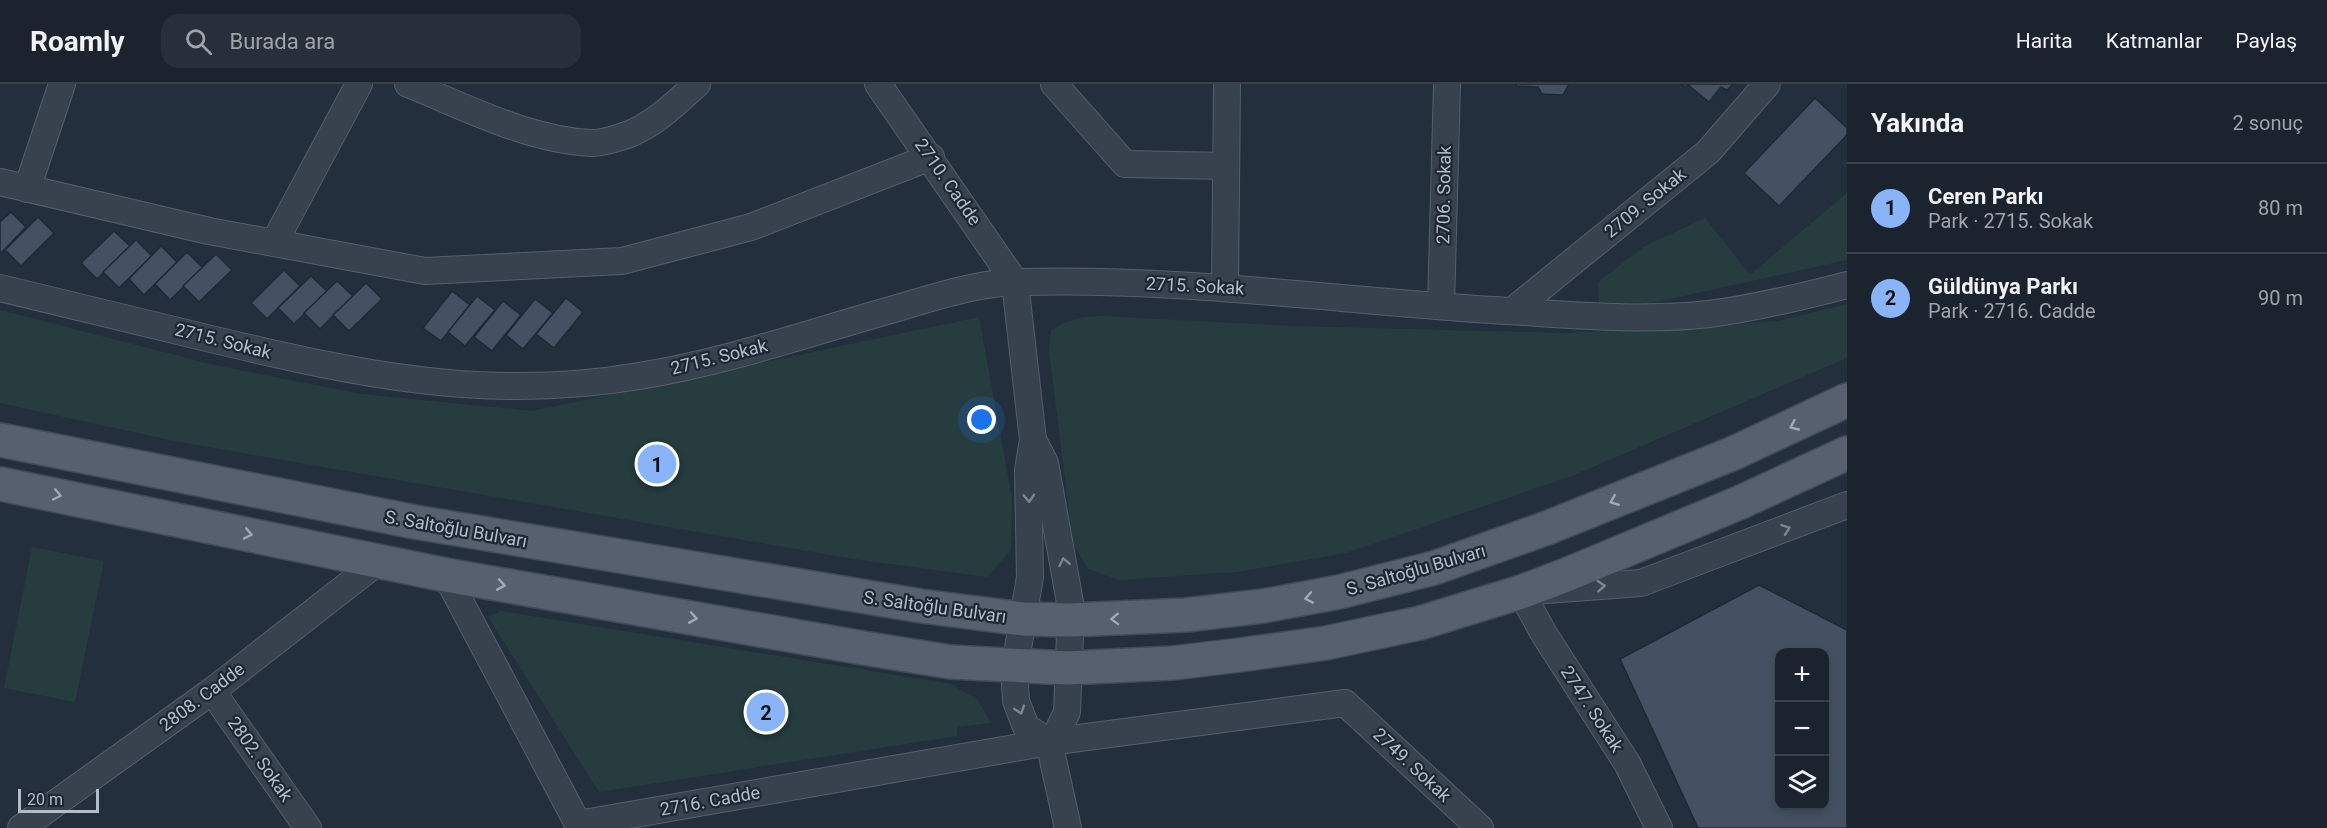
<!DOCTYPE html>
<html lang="tr">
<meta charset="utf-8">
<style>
:root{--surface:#1b232e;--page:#282f3a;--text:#f1f3f6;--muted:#a0a4aa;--line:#39404a;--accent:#8ab4f8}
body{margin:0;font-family:Roboto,sans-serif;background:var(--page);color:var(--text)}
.controls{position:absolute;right:18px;bottom:18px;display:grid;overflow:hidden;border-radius:12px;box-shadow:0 3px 9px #0003}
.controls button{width:54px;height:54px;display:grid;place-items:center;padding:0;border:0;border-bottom:2px solid var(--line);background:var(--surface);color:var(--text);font:30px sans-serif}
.scale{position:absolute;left:18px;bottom:15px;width:81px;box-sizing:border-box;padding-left:6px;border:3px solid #b4bcc9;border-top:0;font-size:16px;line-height:21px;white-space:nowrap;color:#b4bcc9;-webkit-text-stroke:4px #1d2633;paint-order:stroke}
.you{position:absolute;left:982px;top:336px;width:21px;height:21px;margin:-15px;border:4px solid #fff;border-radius:50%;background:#1a73e8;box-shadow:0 0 0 9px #1a73e833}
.badge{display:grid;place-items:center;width:39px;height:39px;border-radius:50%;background:var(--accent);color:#111;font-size:20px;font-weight:700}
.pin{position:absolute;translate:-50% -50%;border:3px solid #fff;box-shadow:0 2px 6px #0006}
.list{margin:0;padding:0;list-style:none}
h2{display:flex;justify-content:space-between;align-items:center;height:78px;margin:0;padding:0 24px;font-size:26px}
h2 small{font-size:20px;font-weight:400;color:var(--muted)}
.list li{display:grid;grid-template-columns:39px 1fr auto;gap:18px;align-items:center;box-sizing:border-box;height:90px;padding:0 24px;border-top:2px solid var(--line)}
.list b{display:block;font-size:22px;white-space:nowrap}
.list p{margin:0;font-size:20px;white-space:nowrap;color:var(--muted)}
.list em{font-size:20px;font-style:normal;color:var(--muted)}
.icon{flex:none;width:33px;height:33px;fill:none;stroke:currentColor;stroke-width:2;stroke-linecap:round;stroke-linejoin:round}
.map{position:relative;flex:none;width:1847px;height:744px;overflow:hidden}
header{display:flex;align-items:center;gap:36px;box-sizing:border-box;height:84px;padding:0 30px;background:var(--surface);border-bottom:2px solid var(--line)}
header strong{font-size:28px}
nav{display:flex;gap:33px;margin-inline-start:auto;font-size:21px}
.search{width:420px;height:54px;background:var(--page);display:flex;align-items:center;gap:15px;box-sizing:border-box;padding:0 21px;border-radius:18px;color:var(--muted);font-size:22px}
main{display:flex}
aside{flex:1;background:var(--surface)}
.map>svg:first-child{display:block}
.green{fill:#263c3f}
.building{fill:#455162;stroke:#1f2835;stroke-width:1.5;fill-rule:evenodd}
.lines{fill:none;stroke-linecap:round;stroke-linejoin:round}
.minor-casing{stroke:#565f6c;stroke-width:28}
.primary-casing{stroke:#414a57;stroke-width:36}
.minor{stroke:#38414e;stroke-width:26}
.primary{stroke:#56606e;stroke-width:33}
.oneway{stroke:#a1aab7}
.oneway2{stroke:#7c8592}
.labels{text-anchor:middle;stroke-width:4.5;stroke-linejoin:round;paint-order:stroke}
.street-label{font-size:18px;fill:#b4bcc9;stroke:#1d2633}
</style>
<header>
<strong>Roamly</strong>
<div class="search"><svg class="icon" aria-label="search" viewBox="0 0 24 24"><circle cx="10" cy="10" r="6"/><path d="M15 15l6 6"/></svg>Burada ara</div>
<nav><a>Harita</a><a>Katmanlar</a><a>Paylaş</a></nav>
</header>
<main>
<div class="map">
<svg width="1847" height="744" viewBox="0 0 1847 744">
<rect width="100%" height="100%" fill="#242f3e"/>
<g class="green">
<path d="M1847 109V176L1633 223 1599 220 1598 198 1645 162 1705 134 1750 191Z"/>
<path d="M1847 220V274L1572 392 1346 469 1237 488 1119 496 1088 485 1073 460 1049 267 1051 247C1068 235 1081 233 1101 232L1292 242 1565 249 1778 237Z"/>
<path d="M0 226 214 281 361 310 532 327 979 233 1012 414 1011 466 987 493 853 475 179 358 0 319Z"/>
<path d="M32 463 104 477 75 618 4 604Z"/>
<path d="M501 527 951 600 978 616 991 639 957 643V652L599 708 488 533Z"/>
</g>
<g class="building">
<path d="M1516 0H1569L1563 11 1542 10 1538 3 1516 2Z"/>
<path d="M1682 0H1733L1727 6 1721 3 1709 18 1688 1 1685 3Z"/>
<path d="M1815 14 1847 44V51L1779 122 1744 89Z"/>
<path d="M11 128 26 143 0 170V138Z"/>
<path d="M38 133 54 149 21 182 5 166Z"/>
<path d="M114 147 130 162 97 195 81 179Z"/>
<path d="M136 156 152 172 119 204 103 188Z"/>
<path d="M161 162 177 178 144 211 129 195Z"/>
<path d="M187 168 203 184 170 216 155 200Z"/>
<path d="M216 170 232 186 199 218 183 202Z"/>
<path d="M284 186 300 202 267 235 251 219Z"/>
<path d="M311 192 327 207 294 240 278 224Z"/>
<path d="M337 197 353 212 320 245 304 229Z"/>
<path d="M366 199 382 215 349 247 333 231Z"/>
<path d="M452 207 470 221 441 257 423 244Z"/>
<path d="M477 212 495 226 465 262 448 248Z"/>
<path d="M566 214 583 228 554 264 536 250Z"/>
<path d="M535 215 553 229 523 265 506 251Z"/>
<path d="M503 217 521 231 492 267 474 253Z"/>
<path d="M1759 501 1847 546V744H1698L1620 575ZM1780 568H1824V722H1780Z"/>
</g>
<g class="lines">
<g class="minor-casing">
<g id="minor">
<path d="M408 0C466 23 528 56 591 59 602 60 617 54 627 51 654 41 676 19 697 0"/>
<path d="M878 0 1015 198 1033 356 1028 386 1030 493 1015 582V601L1016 617 1026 643 1049 658"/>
<path d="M1054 0 1125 80 1226 82"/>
<path d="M0 98 209 147 425 187 622 177 751 143 931 73"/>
<path d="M27 105 62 0"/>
<path d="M274 159 359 0"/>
<path d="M1225 203 1227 0"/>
<path d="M0 204C70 221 140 238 211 255 358 290 487 318 639 292 726 278 809 249 894 225 935 213 979 198 1022 198 1180 194 1336 216 1492 226 1564 230 1638 238 1709 230 1756 224 1801 213 1847 201"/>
<path d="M1441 222 1447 0"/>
<path d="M1512 227 1708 68 1767 0"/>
<path d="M1033 356 1045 379 1071 524 1067 628 1056 651 1049 658"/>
<path d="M446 491 578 740 1049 658 1345 619 1480 744"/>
<path d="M212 607 308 744"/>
<path d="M1049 658 1068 744"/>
<path d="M21 744 212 607 379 477"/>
<path d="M1659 744 1627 679 1544 550 1521 508 1641 499 1847 421"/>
</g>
</g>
<g class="primary-casing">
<g id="primary">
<path d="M0 356 415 438 921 522 1023 535 1071 536 1186 531 1263 522 1339 508 1434 484 1547 444 1734 369 1847 316"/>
<path d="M0 400 446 491 863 564 951 578 1067 584 1173 579 1240 571 1326 559 1420 539 1521 508 1566 491 1741 418 1847 369"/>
</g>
</g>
<use href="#minor" class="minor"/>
<use href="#primary" class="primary"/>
</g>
<defs><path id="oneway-chevron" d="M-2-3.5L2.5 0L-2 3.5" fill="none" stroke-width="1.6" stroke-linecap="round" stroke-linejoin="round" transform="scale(1.5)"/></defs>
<g class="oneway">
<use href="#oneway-chevron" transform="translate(1794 342) rotate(155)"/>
<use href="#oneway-chevron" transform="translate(57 411) rotate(12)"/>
<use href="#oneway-chevron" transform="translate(1614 417) rotate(158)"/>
<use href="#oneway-chevron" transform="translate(248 450) rotate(12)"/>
<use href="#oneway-chevron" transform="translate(501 501) rotate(10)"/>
<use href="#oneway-chevron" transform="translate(1309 514) rotate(169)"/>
<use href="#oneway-chevron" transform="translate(693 534) rotate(10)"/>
<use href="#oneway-chevron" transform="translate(1115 535) rotate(178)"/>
</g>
<g class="oneway2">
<use href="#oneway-chevron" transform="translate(1029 414) rotate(87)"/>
<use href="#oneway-chevron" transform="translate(1786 445) rotate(-20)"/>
<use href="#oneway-chevron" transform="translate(1064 478) rotate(-101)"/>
<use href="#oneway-chevron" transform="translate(1601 502) rotate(-4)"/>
<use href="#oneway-chevron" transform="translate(1020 626) rotate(72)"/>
</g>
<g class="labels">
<g class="street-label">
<text transform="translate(948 98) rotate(55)" y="6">2710. Cadde</text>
<text transform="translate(1444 111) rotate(-89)" y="6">2706. Sokak</text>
<text transform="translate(1645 119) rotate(-39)" y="6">2709. Sokak</text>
<text transform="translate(1195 202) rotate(3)" y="6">2715. Sokak</text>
<text transform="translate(223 257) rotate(14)" y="6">2715. Sokak</text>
<text transform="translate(719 273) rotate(-14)" y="6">2715. Sokak</text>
<text transform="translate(456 445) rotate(10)" y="6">S. Saltoğlu Bulvarı</text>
<text transform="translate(1416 486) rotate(-16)" y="6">S. Saltoğlu Bulvarı</text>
<text transform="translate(935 523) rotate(8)" y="6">S. Saltoğlu Bulvarı</text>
<text transform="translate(202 613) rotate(-37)" y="6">2808. Cadde</text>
<text transform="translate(1592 625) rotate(57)" y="6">2747. Sokak</text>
<text transform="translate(260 675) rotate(55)" y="6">2802. Sokak</text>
<text transform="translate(1412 681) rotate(43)" y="6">2749. Sokak</text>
<text transform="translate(710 717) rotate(-10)" y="6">2716. Cadde</text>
</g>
</g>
</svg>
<div class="controls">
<button>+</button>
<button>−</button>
<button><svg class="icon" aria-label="layers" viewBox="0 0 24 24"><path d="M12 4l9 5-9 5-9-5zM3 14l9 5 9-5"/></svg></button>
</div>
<div class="scale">20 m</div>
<div class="you"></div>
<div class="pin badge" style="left:657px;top:380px">1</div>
<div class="pin badge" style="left:766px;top:628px">2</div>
</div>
<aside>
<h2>Yakında<small>2 sonuç</small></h2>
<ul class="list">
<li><span class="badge">1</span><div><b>Ceren Parkı</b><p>Park · 2715. Sokak</p></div><em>80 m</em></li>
<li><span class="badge">2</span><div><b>Güldünya Parkı</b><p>Park · 2716. Cadde</p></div><em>90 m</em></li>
</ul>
</aside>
</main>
